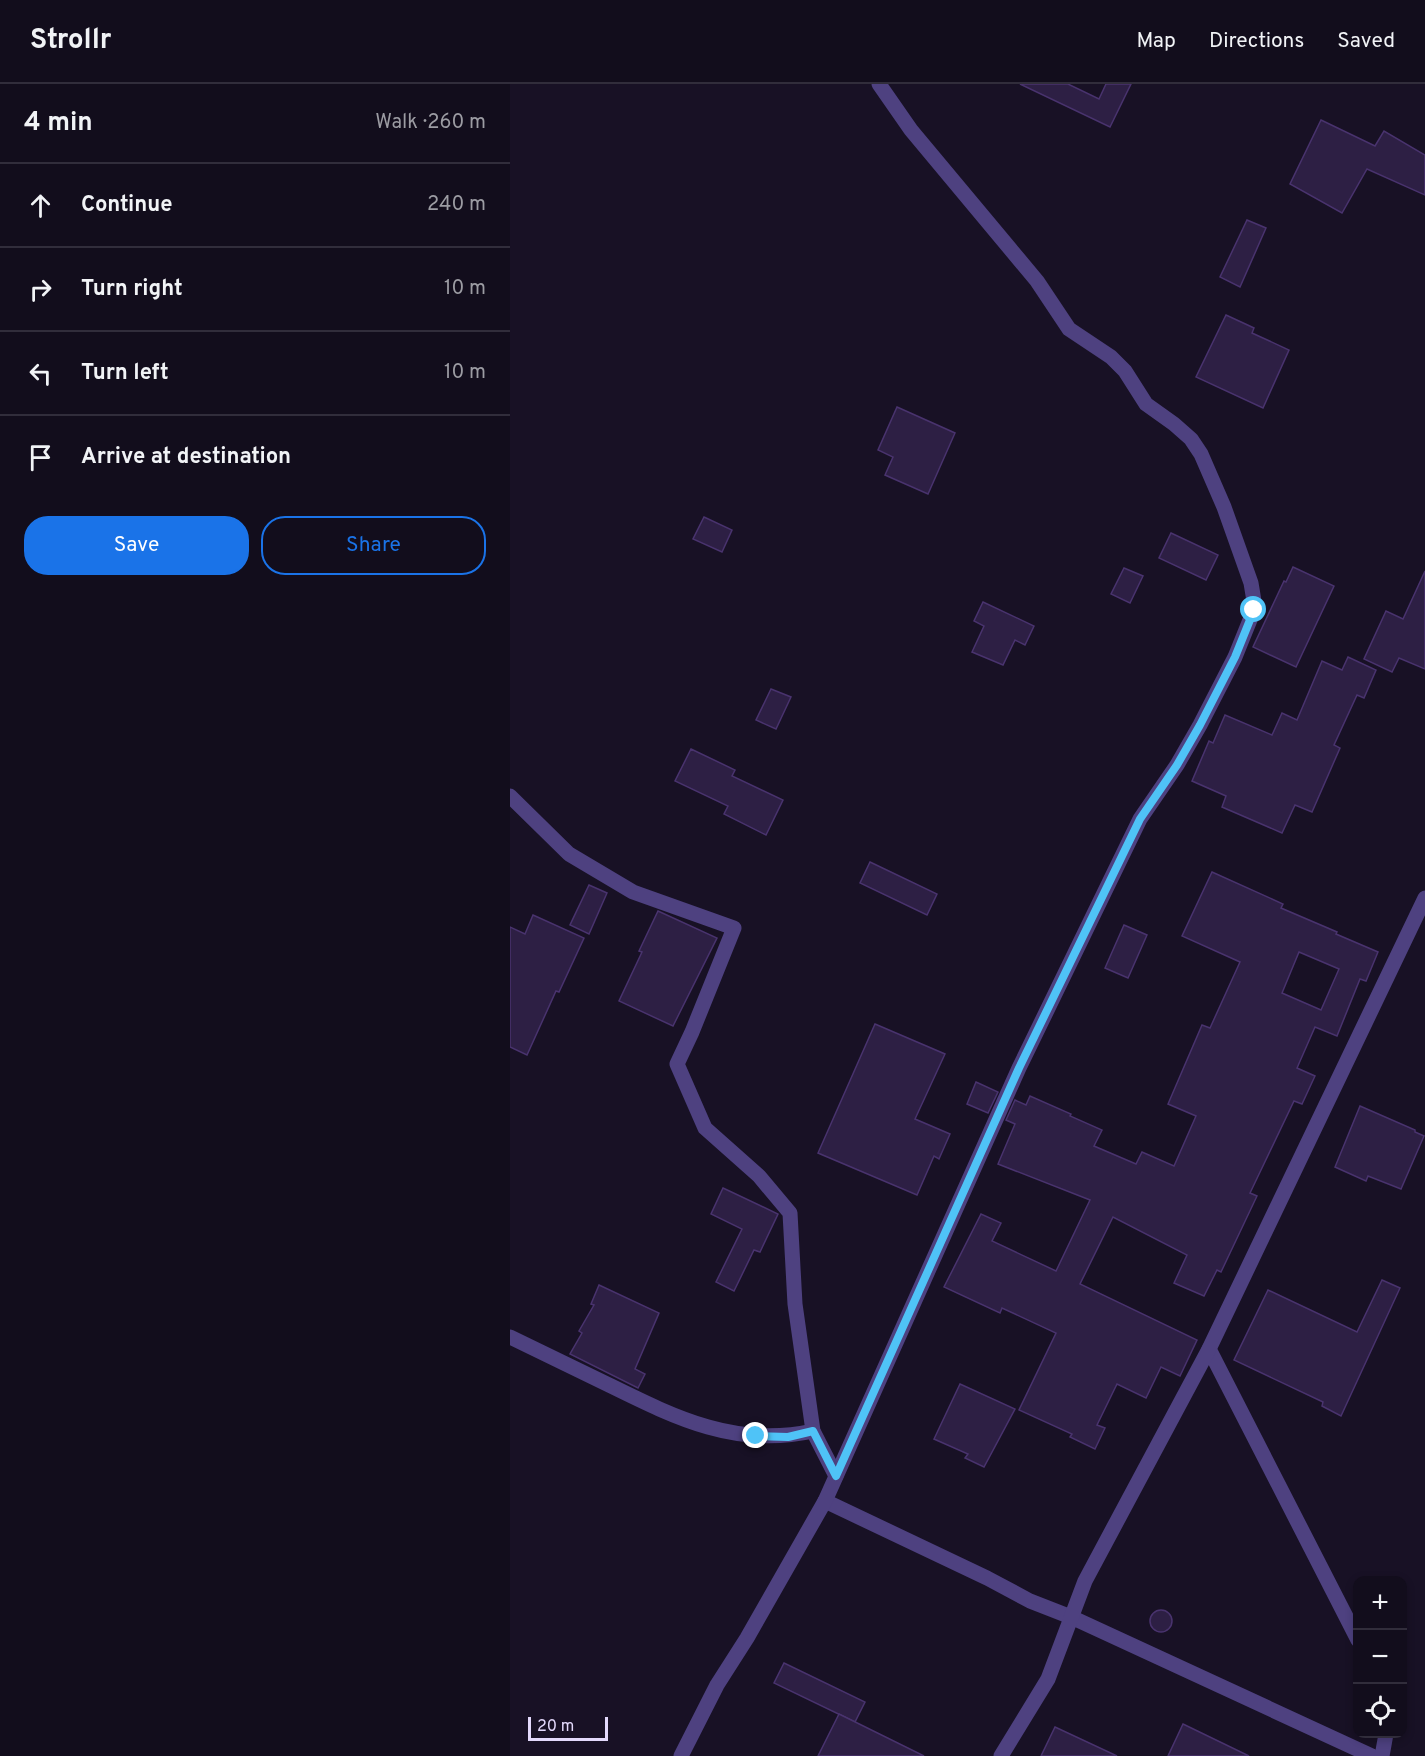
<!DOCTYPE html>
<meta charset="utf-8">
<style>
:root{--surface:#120d1c;--page:#1b1625;--text:#f1f3f6;--muted:#9c9ca3;--line:#312d3b;--accent:#1a73e8}
body{margin:0;font-family:Overpass,sans-serif;background:var(--page);color:var(--text)}
.controls{position:absolute;right:18px;bottom:18px;display:grid;overflow:hidden;border-radius:12px;box-shadow:0 3px 9px #0003}
.controls button{width:54px;height:54px;display:grid;place-items:center;padding:0;border:0;border-bottom:2px solid var(--line);background:var(--surface);color:var(--text);font:30px sans-serif}
.scale{position:absolute;left:18px;bottom:15px;width:80px;box-sizing:border-box;padding-left:6px;border:3px solid #e3d9fc;border-top:0;font-size:16px;line-height:21px;white-space:nowrap;color:#e3d9fc;-webkit-text-stroke:4px #181125;paint-order:stroke}
.stop{position:absolute;width:18px;height:18px;margin:-14px;border:4px solid #4fc3f7;border-radius:50%;background:#fff}
.stop.end{background:#4fc3f7;border-color:#fff;box-shadow:0 2px 6px #0008}
.list{margin:0;padding:0;list-style:none}
h2{display:flex;justify-content:space-between;align-items:center;height:78px;margin:0;padding:0 24px;font-size:26px}
h2 small{font-size:20px;font-weight:400;color:var(--muted)}
.list li{display:grid;grid-template-columns:39px 1fr auto;gap:18px;align-items:center;box-sizing:border-box;height:84px;padding:0 24px;border-top:2px solid var(--line)}
.list b{display:block;font-size:22px;white-space:nowrap}
.list em{font-size:20px;font-style:normal;color:var(--muted)}
.actions{display:flex;gap:12px;padding:18px 24px}
.actions a{flex:1;padding:14px 0;border:2px solid var(--accent);border-radius:24px;text-align:center;font-size:21px;color:var(--accent)}
.actions .main{background:var(--accent);color:#fff}
.icon{flex:none;width:33px;height:33px;fill:none;stroke:currentColor;stroke-width:2;stroke-linecap:round;stroke-linejoin:round}
.map{position:relative;flex:none;width:915px;height:1672px;overflow:hidden}
header{display:flex;align-items:center;gap:36px;box-sizing:border-box;height:84px;padding:0 30px;background:var(--surface);border-bottom:2px solid var(--line)}
header strong{font-size:28px}
nav{display:flex;gap:33px;margin-inline-start:auto;font-size:21px}
main{display:flex}
aside{flex:1;background:var(--surface)}
.map>svg:first-child{display:block}
.building{fill:#2d1f44;stroke:#49336e;stroke-width:1.5;fill-rule:evenodd}
.lines{fill:none;stroke-linecap:round;stroke-linejoin:round}
.minor{stroke:#4e4180;stroke-width:15}
.route{stroke:#4fc3f7;stroke-width:8}
</style>
<header>
<strong>Strollr</strong>
<nav><a>Map</a><a>Directions</a><a>Saved</a></nav>
</header>
<main>
<aside>
<h2>4 min<small>Walk · 260 m</small></h2>
<ul class="list">
<li><svg class="icon" aria-label="ahead" viewBox="0 0 24 24"><path d="M12 20V5M6 11l6-6 6 6"/></svg><div><b>Continue</b></div><em>240 m</em></li>
<li><svg class="icon" aria-label="right" viewBox="0 0 24 24"><path d="M7 20v-9h11M14 6l5 5-5 5"/></svg><div><b>Turn right</b></div><em>10 m</em></li>
<li><svg class="icon" aria-label="left" viewBox="0 0 24 24"><path d="M17 20v-9H6M10 6l-5 5 5 5"/></svg><div><b>Turn left</b></div><em>10 m</em></li>
<li><svg class="icon" aria-label="arrive" viewBox="0 0 24 24"><path d="M6 21V4h12l-3 4 3 4H6"/></svg><div><b>Arrive at destination</b></div></li>
</ul>
<div class="actions"><a class="main">Save</a><a>Share</a></div>
</aside>
<div class="map">
<svg width="915" height="1672" viewBox="0 0 915 1672">
<rect width="100%" height="100%" fill="#181125"/>
<g class="building">
<path d="M510 0H558L589 15 596 0H621L600 43Z"/>
<path d="M811 36 865 62 874 47 915 71V111L857 85 832 129 780 100Z"/>
<path d="M737 136 756 144 730 203 710 193Z"/>
<path d="M716 231 744 244 742 249 779 266 753 324 686 293Z"/>
<path d="M387 323 445 349 418 410 375 391 383 373 368 366Z"/>
<path d="M194 433 222 446 212 468 183 455Z"/>
<path d="M661 449 708 471 696 496 649 474Z"/>
<path d="M783 483 824 502 786 583 743 563 774 497 776 498Z"/>
<path d="M614 484 633 492 620 519 601 510Z"/>
<path d="M915 487V585L889 574 882 588 854 575 876 527 893 535Z"/>
<path d="M473 518 524 542 515 561 505 556 493 581 462 568 474 542 464 537Z"/>
<path d="M838 573 866 586 854 614 847 611 824 661 830 664 802 728 785 721 772 749 712 723 716 712 682 697 699 657 703 659 715 631 762 651 772 629 787 636 812 577 832 586Z"/>
<path d="M261 605 281 613 266 645 246 636Z"/>
<path d="M181 665 225 686 222 692 273 716 256 751 214 730 218 722 165 697Z"/>
<path d="M360 778 427 810 417 831 350 799Z"/>
<path d="M702 788 773 820 771 824 827 848 826 850 868 868 856 897 850 895 827 952 805 943 787 984 805 992 792 1020 784 1017 740 1109 747 1112 711 1188 707 1186 694 1212 664 1199 677 1171 603 1133 570 1200 687 1256 670 1292 651 1283 636 1314 607 1300 587 1341 595 1344 585 1365 560 1353 562 1350 509 1326 546 1249 492 1224 490 1229 434 1203 471 1130 491 1139 482 1157 546 1187 580 1116 488 1080 505 1040 496 1036 505 1016 516 1021 520 1012 561 1030 560 1032 592 1046 584 1062 626 1080 632 1068 664 1082 686 1032 658 1020 692 941 700 944 730 878 672 852ZM789 868 829 885 811 926 772 909Z"/>
<path d="M79 801 97 809 79 850 60 841Z"/>
<path d="M148 827 207 854 163 942 109 917 132 868 129 867Z"/>
<path d="M23 831 74 854 49 908 46 907 17 971 0 963V843L15 850Z"/>
<path d="M614 841 637 851 618 894 595 884Z"/>
<path d="M365 940 435 970 405 1035 440 1050 429 1075 424 1072 407 1111 308 1069Z"/>
<path d="M466 998 488 1008 478 1029 457 1020Z"/>
<path d="M850 1022 905 1046V1048L914 1052 891 1105 858 1092 856 1097 825 1083Z"/>
<path d="M213 1104 268 1130 250 1168 244 1166 224 1207 206 1198 232 1145 201 1130Z"/>
<path d="M872 1196 890 1204 831 1332 812 1322 813 1318 724 1276 758 1206 847 1248Z"/>
<path d="M89 1201 149 1229 125 1285 135 1290 128 1304 60 1270 72 1249 69 1247 84 1221 81 1220Z"/>
<path d="M450 1300 505 1325 474 1383 455 1374 458 1370 424 1355Z"/>
<circle cx="651" cy="1537" r="11"/>
<path d="M274 1579 355 1618 345 1638 264 1599Z"/>
<path d="M329 1630 414 1672H308Z"/>
<path d="M673 1640 739 1672H658Z"/>
<path d="M545 1643 607 1672H531Z"/>
</g>
<g class="lines">
<g class="minor">
<path d="M0 712 59 770 123 808 224 844 182 948 167 980 195 1044 249 1092 280 1129 285 1220 303 1347 326 1392"/>
<path d="M0 1253C33 1269 66 1285 99 1301 166 1334 226 1364 303 1347"/>
<path d="M699 1265 848 1556"/>
<path d="M315 1417 477 1494 520 1517 561 1533 862 1672"/>
<path d="M171 1672 207 1601 237 1554 315 1417 509 984 630 735 667 681 690 641 725 573 744 526V517L741 499 714 423 691 370 681 355 664 340 636 320 615 287 601 273 559 245 527 197 401 46 369 0"/>
<path d="M491 1672 538 1595 575 1497 699 1265 915 814"/>
<path d="M872 1672 876 1650"/>
</g>
</g>
<g class="lines">
<path class="route" d="M246 1352 278 1353 303 1347 326 1392 509 984 630 735 667 681 690 641 725 573 744 526"/>
</g>
</svg>
<div class="controls">
<button>+</button>
<button>−</button>
<button><svg class="icon" aria-label="locate" viewBox="0 0 24 24"><circle cx="12" cy="12" r="6"/><path d="M12 2v4M12 18v4M2 12h4M18 12h4"/></svg></button>
</div>
<div class="scale">20 m</div>
<div class="stop" style="left:744px;top:526px"></div>
<div class="stop end" style="left:246px;top:1352px"></div>
</div>
</main>
